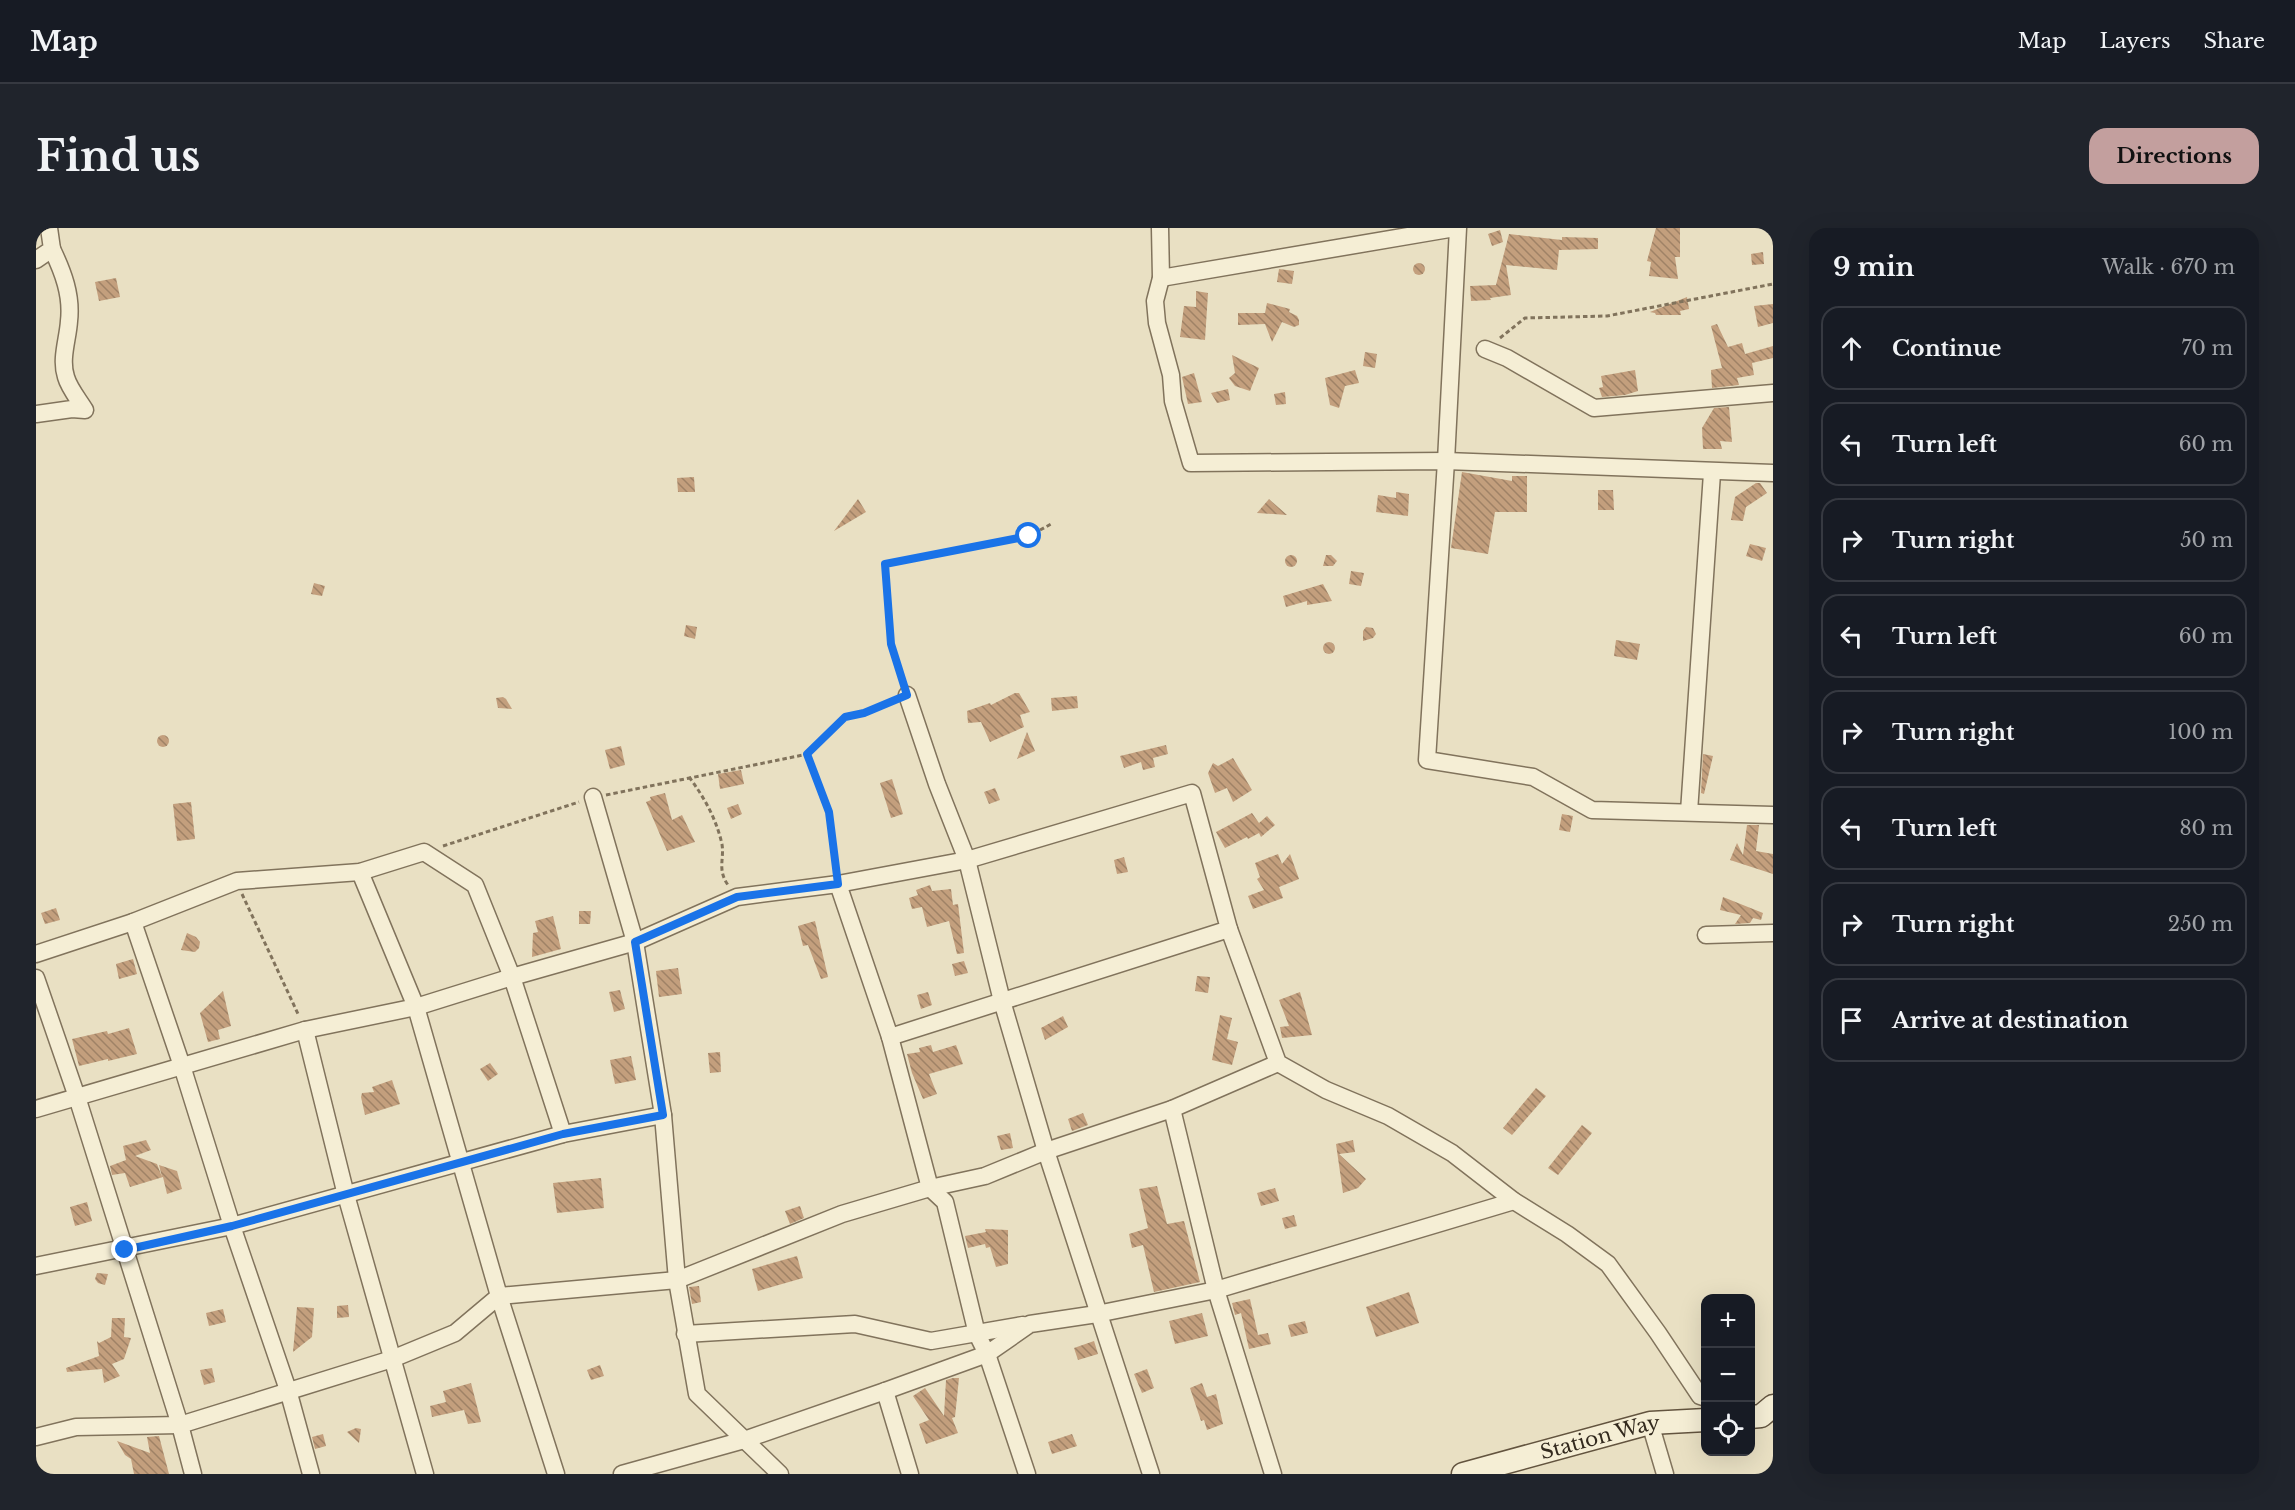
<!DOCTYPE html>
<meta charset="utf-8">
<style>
:root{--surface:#171b24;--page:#20242c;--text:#f1f3f6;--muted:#9ea1a6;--line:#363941;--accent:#c39f9e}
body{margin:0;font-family:"Libre Baskerville",serif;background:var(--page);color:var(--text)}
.controls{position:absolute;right:18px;bottom:18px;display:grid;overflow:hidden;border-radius:12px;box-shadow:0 6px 24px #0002}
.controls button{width:54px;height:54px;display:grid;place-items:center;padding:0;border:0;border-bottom:2px solid var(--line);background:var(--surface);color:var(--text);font:30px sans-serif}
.stop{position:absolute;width:18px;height:18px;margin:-14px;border:4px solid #1a73e8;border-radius:50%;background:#fff}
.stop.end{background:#1a73e8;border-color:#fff;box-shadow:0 2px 6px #0008}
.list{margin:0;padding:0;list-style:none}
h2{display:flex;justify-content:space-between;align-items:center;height:78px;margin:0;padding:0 24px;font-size:26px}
h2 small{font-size:20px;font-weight:400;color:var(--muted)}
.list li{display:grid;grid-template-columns:39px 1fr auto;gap:18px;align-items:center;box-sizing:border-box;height:84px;margin:0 12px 12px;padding:0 12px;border:2px solid var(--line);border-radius:18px}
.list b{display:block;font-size:22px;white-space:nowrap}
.list em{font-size:20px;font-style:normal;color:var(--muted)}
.icon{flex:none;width:33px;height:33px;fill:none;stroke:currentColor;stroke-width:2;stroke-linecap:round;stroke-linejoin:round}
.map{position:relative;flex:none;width:1737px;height:1246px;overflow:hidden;border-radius:18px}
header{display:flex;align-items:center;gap:36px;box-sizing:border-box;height:84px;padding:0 30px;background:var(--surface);border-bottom:2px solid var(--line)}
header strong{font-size:28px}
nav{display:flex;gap:33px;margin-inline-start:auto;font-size:21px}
.intro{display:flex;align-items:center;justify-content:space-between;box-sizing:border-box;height:144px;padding:0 36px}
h1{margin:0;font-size:42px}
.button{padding:15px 27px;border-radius:18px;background:var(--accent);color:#111;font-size:21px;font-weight:700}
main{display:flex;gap:36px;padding:0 36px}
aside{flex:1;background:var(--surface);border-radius:18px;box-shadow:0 6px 24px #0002}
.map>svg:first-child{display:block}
.building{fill:url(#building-back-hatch)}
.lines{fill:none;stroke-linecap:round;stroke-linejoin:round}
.street-casing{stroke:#81735c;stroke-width:19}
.secondary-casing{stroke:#63543f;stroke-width:25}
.path{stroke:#81735c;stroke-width:3;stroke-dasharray:4.5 3;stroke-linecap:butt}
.street{stroke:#f5eed5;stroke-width:16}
.secondary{stroke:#f5eed5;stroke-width:22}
.route{stroke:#1a73e8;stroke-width:8}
.labels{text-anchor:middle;stroke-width:6;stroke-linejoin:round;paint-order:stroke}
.street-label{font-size:20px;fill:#332a1e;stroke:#f1ead2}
</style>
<header>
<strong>Map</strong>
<nav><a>Map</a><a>Layers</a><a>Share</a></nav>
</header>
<div class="intro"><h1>Find us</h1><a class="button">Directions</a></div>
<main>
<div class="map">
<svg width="1737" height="1246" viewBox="0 0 1737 1246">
<defs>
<pattern id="building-back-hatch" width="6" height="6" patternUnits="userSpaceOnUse" patternTransform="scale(1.5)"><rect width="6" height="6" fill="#c39f7d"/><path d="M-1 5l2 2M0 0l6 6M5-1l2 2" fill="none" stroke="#9f8266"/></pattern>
</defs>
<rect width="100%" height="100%" fill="#e9e0c3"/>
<g class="building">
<path d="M1620 0H1644V29H1639L1642 51 1613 48 1615 34 1611 33Z"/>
<path d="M1464 2 1467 14 1456 18 1452 6Z"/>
<path d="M1473 6 1526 12V9L1562 10V21L1523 22 1521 42 1470 37 1475 67 1454 70 1455 72 1435 73 1434 58 1460 57Z"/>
<path d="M1727 24 1728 36 1716 37 1715 26Z"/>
<circle cx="1383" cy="41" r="6"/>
<path d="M1243 41 1258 43 1256 56 1241 54Z"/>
<path d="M80 50 84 69 63 73 59 54Z"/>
<path d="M1160 63 1172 65 1169 112 1144 109 1148 78 1160 79Z"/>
<path d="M1651 69 1653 81 1644 83 1645 87H1620L1619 85 1614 84Z"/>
<path d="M1231 75 1254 81 1253 84 1261 88 1263 92V97L1258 99 1246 94 1236 114 1229 96 1202 97V85H1229Z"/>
<path d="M1737 76V95L1722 99 1718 78Z"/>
<path d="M1681 96 1692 119 1706 115 1709 126 1737 118V130L1716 135 1718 147 1701 150 1703 157 1676 160 1675 142 1686 140 1675 98Z"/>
<path d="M1329 124 1341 126 1339 140 1327 138Z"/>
<path d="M1196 127 1223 140 1214 163 1199 158 1193 150 1199 145Z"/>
<path d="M1319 142 1323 155 1309 158 1303 180 1294 177 1289 150Z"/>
<path d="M1599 142 1602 163 1589 167 1566 169 1563 160 1567 159 1565 148Z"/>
<path d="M1158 145 1166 174 1152 176 1146 149Z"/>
<path d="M1192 161 1194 172 1181 175 1175 165Z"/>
<path d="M1249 164 1250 176 1240 177 1238 166Z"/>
<path d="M1693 179 1696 214 1684 213 1686 221H1667L1666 200 1678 180Z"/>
<path d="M1426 244 1476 253V248H1491V284H1459L1452 326 1415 320Z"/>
<path d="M658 249 659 264H642L641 250Z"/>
<path d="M1720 255H1724L1731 265 1710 279 1707 293 1695 292 1699 269Z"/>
<path d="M1562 262H1577L1578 282H1562Z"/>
<path d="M1360 264 1373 266 1372 288 1340 284 1342 267 1360 270Z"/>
<path d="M822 271 830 284 798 303Z"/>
<path d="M1233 271 1251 287 1221 285Z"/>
<path d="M1714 316 1730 320 1726 333 1710 328Z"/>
<path d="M1290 327H1295L1301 333 1297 338H1287Z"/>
<circle cx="1255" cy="333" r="6"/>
<path d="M1315 343 1328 345 1325 358 1313 356Z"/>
<path d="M278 355 289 358 286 368 275 366Z"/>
<path d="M1287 356 1296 373 1271 377V373L1250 379 1247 368Z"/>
<path d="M650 397 661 399 659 411 648 408Z"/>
<path d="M1330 399 1337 400 1340 406 1337 410 1327 413V403Z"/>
<path d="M1580 412 1604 416 1601 432 1578 428Z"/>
<circle cx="1293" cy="420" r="6"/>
<path d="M979 465H983L994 484 984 487 988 499 954 514 945 494 932 495 931 483 954 475 955 477Z"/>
<path d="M1041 468 1042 480 1016 483 1015 470Z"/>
<path d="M467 469 470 471 476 481 462 480 460 470Z"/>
<path d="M991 504 999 523 981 531Z"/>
<circle cx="127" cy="513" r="6"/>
<path d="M1130 517 1132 526 1117 530 1119 539 1107 542 1105 534 1088 540 1084 528Z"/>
<path d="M585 518 589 537 574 541 569 522Z"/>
<path d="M1667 526 1677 528 1668 566 1665 565Z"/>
<path d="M1197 530 1216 562 1197 574 1191 560 1179 565 1172 545 1177 535 1182 538Z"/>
<path d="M705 542 708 556 684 561 682 546Z"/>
<path d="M856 551 867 586 855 590 844 555Z"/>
<path d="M959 560 964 572 953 576 948 564Z"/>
<path d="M629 565 636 592 646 587 659 614 631 623 610 574 615 572 614 569Z"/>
<path d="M155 574 159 611 141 613 137 576Z"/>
<path d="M702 576 706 586 695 591 691 580Z"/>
<path d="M1216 585 1223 595 1231 588 1239 597 1225 609 1223 605 1212 611 1211 609 1189 620 1180 604Z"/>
<path d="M1526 586 1537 588 1534 604 1523 602Z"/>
<path d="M1711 597H1723L1720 623 1737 626V646L1694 632 1701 615 1707 627Z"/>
<path d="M1242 626 1246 636 1254 626 1263 651 1243 659 1247 670 1217 681 1212 668 1228 662 1221 651 1224 649 1219 635Z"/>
<path d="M1088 629 1092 644 1081 646 1078 632Z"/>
<path d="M894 657 896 663 915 661 917 677 922 676 928 725 921 726 913 693 891 699 886 679 876 681 873 670 882 667 880 662Z"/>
<path d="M1687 669 1727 685 1725 692 1717 690 1714 695 1699 696 1705 687 1684 682Z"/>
<path d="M20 680 24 692 9 696 5 685Z"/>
<path d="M543 683H555L554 696H543Z"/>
<path d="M517 688 525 721 496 729 497 705 502 704 499 693Z"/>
<path d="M779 693 792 749 785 751 772 717 767 718 762 698Z"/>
<path d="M151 705 160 709 164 714 163 720 159 724 145 722Z"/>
<path d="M97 731 101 746 83 751 80 736Z"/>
<path d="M928 733 932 745 919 748 916 736Z"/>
<path d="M642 740 646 766 623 769 620 743Z"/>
<path d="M1161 748 1174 749 1172 765 1159 763Z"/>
<path d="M584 762 589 781 578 784 573 764Z"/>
<path d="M187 763 195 798 182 802 184 811 172 814 164 785Z"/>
<path d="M892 764 896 777 885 781 881 767Z"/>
<path d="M1264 764 1276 807 1246 810 1244 799 1253 798 1243 772Z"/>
<path d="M1184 787 1196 790 1191 811 1202 814 1196 837 1176 832Z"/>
<path d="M1027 788 1032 799 1009 812 1005 800Z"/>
<path d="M93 800 101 826 72 833V831L43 838 36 811 71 803 72 806Z"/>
<path d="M895 817 897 824 920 817 927 836 893 846 901 866 887 871 876 845 871 826 884 824 883 820Z"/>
<path d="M684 824 685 844 674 845 672 825Z"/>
<path d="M595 828 600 852 579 856 574 832Z"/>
<path d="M454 835 462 846 452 853 444 841Z"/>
<path d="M356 852 364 876 329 887 325 869 326 865 338 864 336 859Z"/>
<path d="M1500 860 1510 868 1476 907 1467 900Z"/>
<path d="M1047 885 1052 897 1036 903 1032 891Z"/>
<path d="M1546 897 1556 905 1522 947 1512 940Z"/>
<path d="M974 905 977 920 965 922 961 908Z"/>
<path d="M110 912 115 922 99 928 121 936 126 949 123 937 141 943 146 961 131 966 127 949 94 959 89 945 76 947 74 938 90 932 87 918Z"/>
<path d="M1317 912 1319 924 1303 926 1330 951 1322 960 1307 965 1300 916Z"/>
<path d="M565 950 568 980 521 985 517 955Z"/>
<path d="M1121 958 1131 996 1148 993 1164 1054 1118 1064 1107 1017 1096 1020 1093 1006 1112 1000 1103 961Z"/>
<path d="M1239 960 1243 973 1225 978 1221 965Z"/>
<path d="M51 974 56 993 39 998 34 979Z"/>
<path d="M764 978 768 990 754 996 749 983Z"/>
<path d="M1258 987 1261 998 1249 1001 1246 990Z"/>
<path d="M949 1001 972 1002V1036L960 1039 954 1019 950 1020 949 1016 932 1020 929 1008 950 1004Z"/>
<path d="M761 1028 767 1050 722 1063 716 1041Z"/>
<path d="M61 1045 72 1046 69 1057 62 1055 59 1051Z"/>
<path d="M663 1058 665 1074 656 1076 653 1059Z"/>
<path d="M1373 1064 1383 1095 1340 1109 1330 1079Z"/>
<path d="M1214 1071 1222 1107 1232 1105 1235 1116 1213 1121 1205 1085 1199 1087 1196 1075Z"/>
<path d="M312 1077 313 1089 301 1090V1078Z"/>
<path d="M261 1079 278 1080 276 1109 257 1124Z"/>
<path d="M187 1081 190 1094 173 1098 170 1085Z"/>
<path d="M1166 1085 1172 1108 1139 1116 1133 1093Z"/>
<path d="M76 1090H89L88 1109 95 1110 88 1131 76 1136 84 1148 68 1155 66 1141 31 1144 30 1140 63 1128 61 1113 63 1115 75 1109Z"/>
<path d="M1269 1093 1272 1105 1255 1109 1252 1097Z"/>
<path d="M1058 1113 1062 1126 1042 1132 1038 1120Z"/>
<path d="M564 1137 568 1148 555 1152 551 1142Z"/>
<path d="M176 1140 179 1154 168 1157 164 1142Z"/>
<path d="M1111 1141 1118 1160 1106 1165 1098 1146Z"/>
<path d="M917 1150H923L919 1189 916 1190 922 1205 890 1216 883 1196 893 1192 877 1168 889 1160 908 1188 910 1152Z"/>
<path d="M435 1155 445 1194 432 1196 428 1182 396 1189 394 1178 410 1174 407 1163Z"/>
<path d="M1166 1155 1171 1169 1180 1166 1187 1196 1171 1202 1168 1192 1165 1193 1154 1160Z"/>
<path d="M320 1200 325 1201 323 1215 311 1204Z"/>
<path d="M287 1206 290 1218 279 1221 276 1209Z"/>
<path d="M1036 1206 1041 1218 1016 1226 1012 1214Z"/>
<path d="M123 1208 133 1246H98L95 1231 89 1227 81 1213 114 1225 111 1209Z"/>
</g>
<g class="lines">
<g class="street-casing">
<g id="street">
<path d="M1124 0 1125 50 1119 73 1121 95 1135 147 1137 173 1155 235 1410 233 1737 245"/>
<path d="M1422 0 1410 233 1391 532 1497 549 1556 582 1737 587"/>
<path d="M0 32 16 21 13 0"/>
<path d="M1125 50 1419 0"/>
<path d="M1449 121 1471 130 1558 180 1737 165"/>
<path d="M0 186 36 181 49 182C43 172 33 160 30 149 24 131 32 111 33 93 36 67 27 44 16 21"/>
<path d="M871 467 901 556 931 632 966 773 1010 923 1115 1246"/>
<path d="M557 569 599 714 627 887 641 1052 661 1166 744 1246"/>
<path d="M1653 584 1676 245"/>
<path d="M324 644 380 779 463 1068 520 1246"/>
<path d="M802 656 854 809 894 960 909 974 941 1106 951 1126 991 1246"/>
<path d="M97 694 146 838 196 998 252 1162 275 1246"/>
<path d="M1193 701 1242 835 1290 862 1352 888 1416 925 1478 973 1531 1006 1572 1036 1622 1105 1664 1168 1670 1170"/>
<path d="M1670 707 1737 705"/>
<path d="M0 726 97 694 201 653 324 644 388 624 439 657 476 749 527 906"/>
<path d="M0 750 41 869 144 1197 157 1246"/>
<path d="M269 802 310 967 389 1246"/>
<path d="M0 881 269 802 380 779 476 749 599 714 701 669 802 656 931 632 1156 565 1193 701 854 809"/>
<path d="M1136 881 1180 1062 1237 1246"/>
<path d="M0 1038 196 998 527 906 627 887"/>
<path d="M649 1106 819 1096 895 1113 987 1097"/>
<path d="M849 1163 874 1246"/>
<path d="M1614 1195 1629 1246"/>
<path d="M0 1209 40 1199 144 1197 356 1131 419 1105 463 1068 641 1052 806 986 894 960 949 948 1010 923 1136 881 1242 835"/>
<path d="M586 1246 708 1212 849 1163 951 1126 994 1096 1061 1086 1180 1062 1478 973"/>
</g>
</g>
<g class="secondary-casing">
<g id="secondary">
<path d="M1714 1189 1725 1188 1737 1178"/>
<path id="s1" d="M1427 1246 1614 1195 1670 1192"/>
</g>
</g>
<g class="path">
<path d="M1464 110 1489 90 1571 88 1737 56"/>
<path d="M866 453 854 416 849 337 993 308 1017 295"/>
<path d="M772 526 793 583 801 643"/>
<path d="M653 549C668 569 679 589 685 612 690 629 680 640 692 657"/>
<path d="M570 567 772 526 809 489 828 485 857 473"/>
<path d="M407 618 543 574"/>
<path d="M206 666 263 788"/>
</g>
<use href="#street" class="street"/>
<use href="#secondary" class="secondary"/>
</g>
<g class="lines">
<path class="route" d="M89 1022 196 998 527 906 627 887 599 714 701 669 802 656 793 584 771 526 809 489 828 485 871 467 855 416 849 336 993 308"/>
</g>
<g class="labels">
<g class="street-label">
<text dy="7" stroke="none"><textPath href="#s1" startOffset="142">Station Way</textPath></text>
</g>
</g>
</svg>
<div class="controls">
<button>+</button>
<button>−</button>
<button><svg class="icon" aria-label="locate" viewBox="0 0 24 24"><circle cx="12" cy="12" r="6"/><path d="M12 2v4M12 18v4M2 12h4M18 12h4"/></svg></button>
</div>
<div class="stop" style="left:993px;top:308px"></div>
<div class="stop end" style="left:89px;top:1022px"></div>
</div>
<aside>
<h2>9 min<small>Walk · 670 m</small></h2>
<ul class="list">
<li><svg class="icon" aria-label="ahead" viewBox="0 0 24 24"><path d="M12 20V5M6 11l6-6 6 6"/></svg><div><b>Continue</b></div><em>70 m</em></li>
<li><svg class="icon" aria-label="left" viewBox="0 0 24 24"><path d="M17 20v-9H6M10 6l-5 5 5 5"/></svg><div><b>Turn left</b></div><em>60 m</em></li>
<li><svg class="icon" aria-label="right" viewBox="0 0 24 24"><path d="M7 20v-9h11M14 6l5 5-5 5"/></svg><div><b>Turn right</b></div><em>50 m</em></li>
<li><svg class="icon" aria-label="left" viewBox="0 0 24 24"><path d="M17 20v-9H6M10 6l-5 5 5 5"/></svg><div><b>Turn left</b></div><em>60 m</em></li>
<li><svg class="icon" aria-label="right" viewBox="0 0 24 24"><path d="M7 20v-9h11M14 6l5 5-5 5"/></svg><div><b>Turn right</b></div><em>100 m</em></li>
<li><svg class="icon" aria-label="left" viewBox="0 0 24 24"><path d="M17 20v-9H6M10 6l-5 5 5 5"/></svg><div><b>Turn left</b></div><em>80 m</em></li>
<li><svg class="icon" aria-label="right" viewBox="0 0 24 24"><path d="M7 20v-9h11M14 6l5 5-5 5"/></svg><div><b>Turn right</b></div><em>250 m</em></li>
<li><svg class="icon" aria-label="arrive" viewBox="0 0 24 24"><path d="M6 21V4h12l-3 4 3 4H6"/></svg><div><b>Arrive at destination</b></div></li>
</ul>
</aside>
</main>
